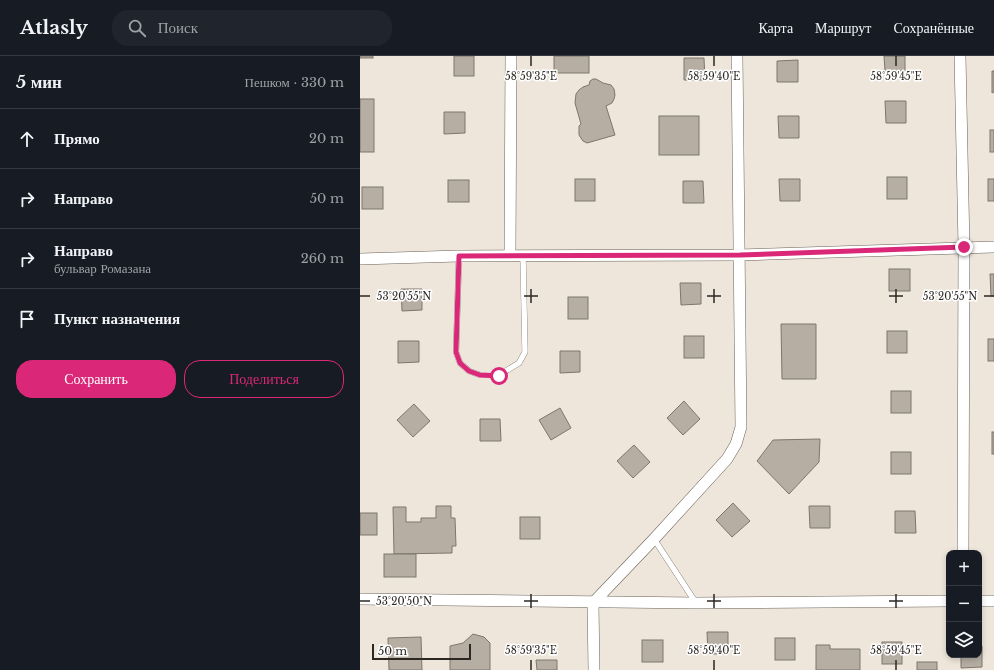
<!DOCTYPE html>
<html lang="ru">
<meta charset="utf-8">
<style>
:root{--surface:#171b24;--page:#20242c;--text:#f1f3f6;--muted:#9ea1a6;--line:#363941;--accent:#db2777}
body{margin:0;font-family:"Libre Baskerville",serif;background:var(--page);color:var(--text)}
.controls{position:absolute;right:12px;bottom:12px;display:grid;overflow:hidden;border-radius:8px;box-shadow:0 2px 6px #0003}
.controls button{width:36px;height:36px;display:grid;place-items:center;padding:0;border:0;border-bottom:1px solid var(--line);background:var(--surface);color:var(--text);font:20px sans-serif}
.scale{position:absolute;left:12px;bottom:10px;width:99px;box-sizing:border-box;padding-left:4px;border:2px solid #2b2723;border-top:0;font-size:11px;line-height:14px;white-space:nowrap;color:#2b2723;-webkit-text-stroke:3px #fff;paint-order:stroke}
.stop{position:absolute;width:12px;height:12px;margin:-9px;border:3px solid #db2777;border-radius:50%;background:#fff}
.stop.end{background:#db2777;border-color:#fff;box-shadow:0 1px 4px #0008}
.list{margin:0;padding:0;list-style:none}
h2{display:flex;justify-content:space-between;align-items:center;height:52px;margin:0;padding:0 16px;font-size:17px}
h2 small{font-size:13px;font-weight:400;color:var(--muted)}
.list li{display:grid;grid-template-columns:26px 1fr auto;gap:12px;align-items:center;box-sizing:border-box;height:60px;padding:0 16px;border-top:1px solid var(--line)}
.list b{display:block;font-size:15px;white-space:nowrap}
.list p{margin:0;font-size:13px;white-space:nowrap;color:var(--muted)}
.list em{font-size:13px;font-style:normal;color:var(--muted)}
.actions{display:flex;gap:8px;padding:12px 16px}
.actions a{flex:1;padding:9px 0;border:1px solid var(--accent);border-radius:16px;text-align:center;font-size:14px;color:var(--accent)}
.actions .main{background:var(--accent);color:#fff}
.icon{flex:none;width:22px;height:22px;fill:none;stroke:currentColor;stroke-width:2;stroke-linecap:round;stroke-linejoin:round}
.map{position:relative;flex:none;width:634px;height:614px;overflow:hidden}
header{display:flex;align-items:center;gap:24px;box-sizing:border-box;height:56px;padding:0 20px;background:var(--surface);border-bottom:1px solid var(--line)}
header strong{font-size:19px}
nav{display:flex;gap:22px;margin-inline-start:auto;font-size:14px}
.search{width:280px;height:36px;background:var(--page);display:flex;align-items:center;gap:10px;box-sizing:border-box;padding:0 14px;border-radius:16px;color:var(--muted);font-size:15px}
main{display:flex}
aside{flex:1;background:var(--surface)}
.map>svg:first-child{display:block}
.building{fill:#b6aea3;stroke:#7d766b}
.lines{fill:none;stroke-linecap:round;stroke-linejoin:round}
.service-casing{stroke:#696258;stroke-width:6}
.minor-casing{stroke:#696258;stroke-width:12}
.service{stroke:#fff;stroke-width:5.5}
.minor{stroke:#fff;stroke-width:11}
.route{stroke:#db2777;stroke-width:5}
.ticks{fill:none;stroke:#2b2723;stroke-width:1.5}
.ticks-label{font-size:10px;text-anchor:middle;fill:#2b2723;stroke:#fff;stroke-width:3;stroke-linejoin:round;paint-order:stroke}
</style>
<header>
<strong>Atlasly</strong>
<div class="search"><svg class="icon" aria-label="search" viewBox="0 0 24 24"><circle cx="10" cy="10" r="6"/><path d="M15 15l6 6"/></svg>Поиск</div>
<nav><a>Карта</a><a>Маршрут</a><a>Сохранённые</a></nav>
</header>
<main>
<aside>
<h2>5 мин<small>Пешком · 330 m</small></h2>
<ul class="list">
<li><svg class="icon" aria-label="ahead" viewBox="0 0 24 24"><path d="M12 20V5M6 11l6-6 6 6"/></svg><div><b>Прямо</b></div><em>20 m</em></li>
<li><svg class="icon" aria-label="right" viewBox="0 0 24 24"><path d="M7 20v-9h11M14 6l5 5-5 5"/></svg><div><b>Направо</b></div><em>50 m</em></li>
<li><svg class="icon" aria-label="right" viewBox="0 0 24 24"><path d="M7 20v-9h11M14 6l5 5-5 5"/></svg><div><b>Направо</b><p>бульвар Ромазана</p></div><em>260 m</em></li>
<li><svg class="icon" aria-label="arrive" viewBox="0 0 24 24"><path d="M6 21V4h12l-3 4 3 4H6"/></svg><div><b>Пункт назначения</b></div></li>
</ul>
<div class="actions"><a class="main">Сохранить</a><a>Поделиться</a></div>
</aside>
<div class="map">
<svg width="634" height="614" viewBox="0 0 634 614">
<rect width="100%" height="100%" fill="#efe6db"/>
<g class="building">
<rect x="0" y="0" width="13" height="2"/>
<rect x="94" y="0" width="20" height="20"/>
<rect x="194" y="0" width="35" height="17"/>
<path d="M524 0H545V15H525Z"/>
<path d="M324 2H344L345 24H324Z"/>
<path d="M438 4V26H417V5Z"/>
<path d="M632 15H634V36L632 37Z"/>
<path d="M233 23H236L243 27 251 29 254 33 255 39 254 43 252 47 246 50 255 79 227 87 223 85 219 79V70L221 68 215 47 216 38 219 34 223 31 229 29 230 25Z"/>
<rect x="0" y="43" width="14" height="53"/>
<path d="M525 45H546V67H526Z"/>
<path d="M84 56H105V77L84 78Z"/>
<rect x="299" y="60" width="40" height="39"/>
<path d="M418 60H439V82H419Z"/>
<rect x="630" y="74" width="4" height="22"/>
<rect x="527" y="121" width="20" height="22"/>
<rect x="215" y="123" width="20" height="22"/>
<path d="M419 123H440V145H420Z"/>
<rect x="628" y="123" width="6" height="22"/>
<rect x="88" y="124" width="21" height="22"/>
<path d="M323 125H343L344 147H323Z"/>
<rect x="2" y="131" width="21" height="22"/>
<rect x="529" y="213" width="21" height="22"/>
<path d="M630 218H634V240H631Z"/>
<path d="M320 227H341V248L321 249Z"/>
<path d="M41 233H62V254L42 255Z"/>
<rect x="208" y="241" width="20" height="22"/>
<path d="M421 268H456V323H422Z"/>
<rect x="527" y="275" width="20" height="22"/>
<rect x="324" y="280" width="20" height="22"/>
<rect x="628" y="283" width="6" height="22"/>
<path d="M38 285H59V306L38 307Z"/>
<path d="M200 295H220V316L200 317Z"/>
<rect x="531" y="335" width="20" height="22"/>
<path d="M324 345 340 363 323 379 307 362Z"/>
<path d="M54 348 70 365 53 381 37 364Z"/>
<path d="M200 352 211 372 191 384 179 364Z"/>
<path d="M120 363H140L141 385H120Z"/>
<rect x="632" y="376" width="2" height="22"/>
<path d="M460 383 459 406 429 438 397 405 413 384Z"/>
<path d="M274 389 290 406 273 422 257 405Z"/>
<rect x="531" y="396" width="20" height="22"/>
<path d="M373 447 390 465 372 481 356 464Z"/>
<path d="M76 450H91V462H95L96 490H92V497L34 498 33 451H46V466H61V462H76Z"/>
<path d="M449 450H470V472H450Z"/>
<path d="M535 455H555L556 477H535Z"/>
<rect x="0" y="457" width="17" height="22"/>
<rect x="160" y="461" width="20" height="22"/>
<rect x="24" y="498" width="32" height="23"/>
<path d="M347 576H368V598H348Z"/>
<path d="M113 578 124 581 130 587V614H90V590L103 587Z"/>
<path d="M61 581 62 614H29L28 582Z"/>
<rect x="415" y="582" width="20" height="22"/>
<rect x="282" y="584" width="21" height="22"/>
<rect x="522" y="586" width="20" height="22"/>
<path d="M456 589H470V593H500V614H456Z"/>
<path d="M619 590H622V611L601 612V599H619Z"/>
<path d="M176 604H197V614H177Z"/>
<rect x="557" y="606" width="20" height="8"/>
</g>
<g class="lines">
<g class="service-casing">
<g id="service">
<path d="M99 200 96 296 100 307 109 315 120 319H139L159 307 165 296 163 200"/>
<path d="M294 483 336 547"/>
</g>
</g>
<g class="minor-casing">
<g id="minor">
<path d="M600 0 604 191 603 497"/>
<path d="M150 199 151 0"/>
<path d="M0 203 99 200 379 199 634 191"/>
<path d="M0 543 336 547 589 545"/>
<path d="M619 545H634"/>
<path d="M234 614 233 547 294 483 367 403 376 388 381 371 377 0"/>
</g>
</g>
<use href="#service" class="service"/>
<use href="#minor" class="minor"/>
</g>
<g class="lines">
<path class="route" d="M139 320 120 319 109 315 100 307 96 296 99 200 380 199 604 191"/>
</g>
<path class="ticks" d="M171 0V10M354 0V10M536 0V10M171 233V247M354 233V247M536 233V247M0 240H10M164 240H178M347 240H361M529 240H543M624 240H634M171 538V552M354 538V552M536 538V552M0 545H10M164 545H178M347 545H361M529 545H543M171 604V614M354 604V614M536 604V614"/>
<g class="ticks-label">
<text x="171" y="24">58°59'35"E</text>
<text x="354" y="24">58°59'40"E</text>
<text x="536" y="24">58°59'45"E</text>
<text x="44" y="244">53°20'55"N</text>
<text x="590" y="244">53°20'55"N</text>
<text x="44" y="549">53°20'50"N</text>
<text x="171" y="598">58°59'35"E</text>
<text x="354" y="598">58°59'40"E</text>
<text x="536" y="598">58°59'45"E</text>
</g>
</svg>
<div class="controls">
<button>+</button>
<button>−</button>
<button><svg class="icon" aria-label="layers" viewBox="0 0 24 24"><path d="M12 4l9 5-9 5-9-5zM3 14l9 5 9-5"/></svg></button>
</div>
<div class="scale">50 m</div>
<div class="stop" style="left:139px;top:320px"></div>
<div class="stop end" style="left:604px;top:191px"></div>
</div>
</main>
